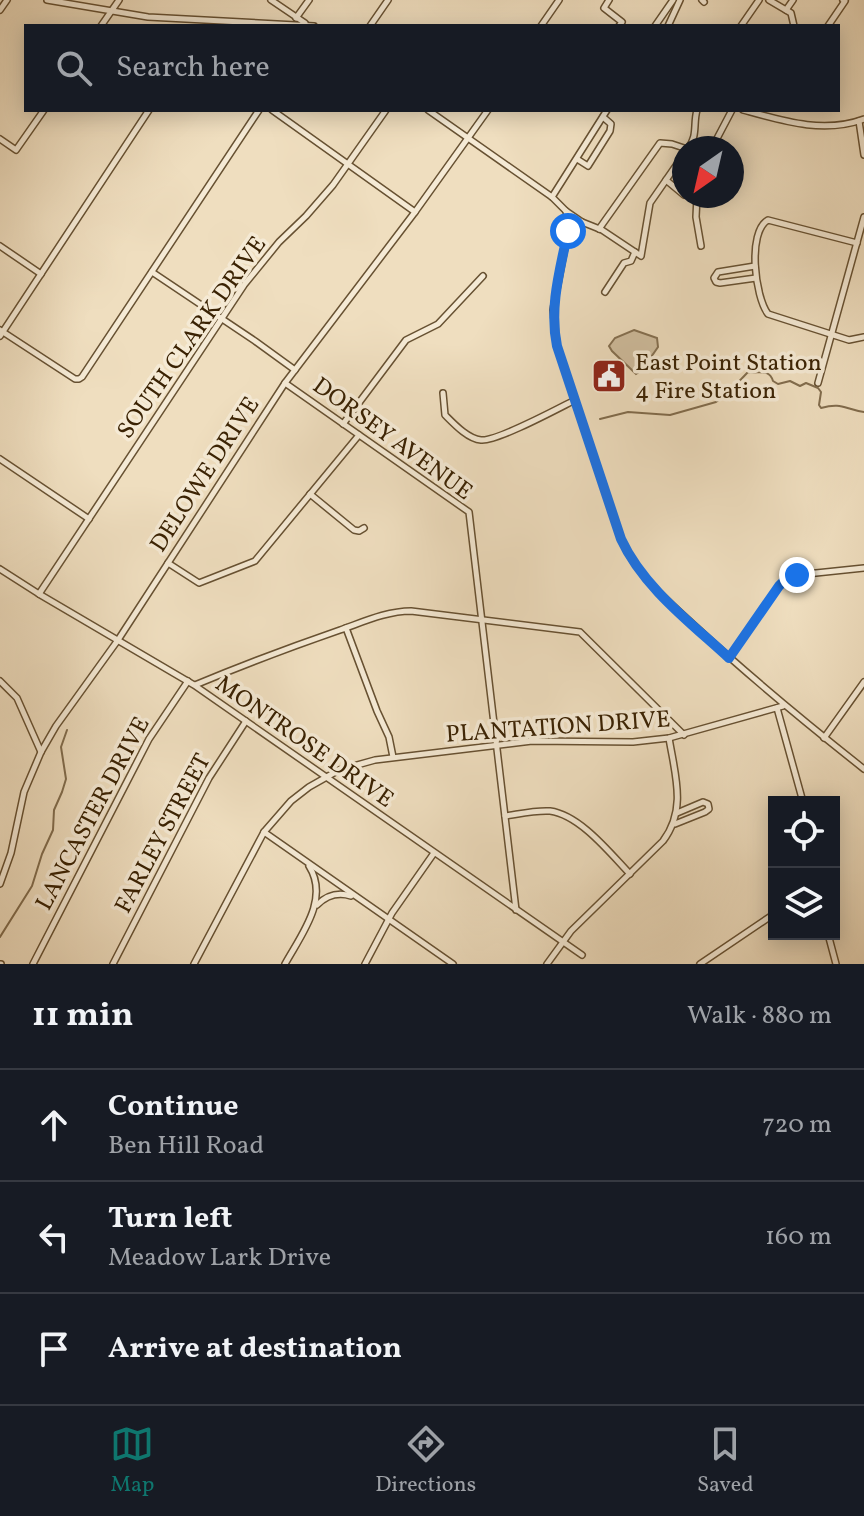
<!DOCTYPE html>
<meta charset="utf-8">
<style>
:root{--surface:#171b24;--page:#20242c;--text:#f1f3f6;--muted:#9ea1a6;--line:#363941;--accent:#0f766e}
body{margin:0;font-family:Vollkorn,serif;background:var(--page);color:var(--text)}
.controls{position:absolute;right:24px;bottom:24px;display:grid;overflow:hidden;border-radius:0px;box-shadow:0 4px 20px #0003}
.controls button{width:72px;height:72px;display:grid;place-items:center;padding:0;border:0;border-bottom:2px solid var(--line);background:var(--surface);color:var(--text);font:40px sans-serif}
.compass{position:absolute;left:672px;top:136px;width:72px;height:72px;border-radius:50%;background:var(--surface);box-shadow:0 4px 20px #0003;rotate:214deg}
.stop{position:absolute;width:24px;height:24px;margin:-18px;border:6px solid #1a73e8;border-radius:50%;background:#fff}
.stop.end{background:#1a73e8;border-color:#fff;box-shadow:0 2px 8px #0008}
.list{margin:0;padding:0;list-style:none}
h2{display:flex;justify-content:space-between;align-items:center;height:104px;margin:0;padding:0 32px;font-size:34px}
h2 small{font-size:26px;font-weight:400;color:var(--muted)}
.list li{display:grid;grid-template-columns:52px 1fr auto;gap:24px;align-items:center;box-sizing:border-box;height:112px;padding:0 32px;border-top:2px solid var(--line)}
.list b{display:block;font-size:30px;white-space:nowrap}
.list p{margin:0;font-size:26px;white-space:nowrap;color:var(--muted)}
.list em{font-size:26px;font-style:normal;color:var(--muted)}
.icon{flex:none;width:44px;height:44px;fill:none;stroke:currentColor;stroke-width:2;stroke-linecap:round;stroke-linejoin:round}
.map{position:relative;flex:none;width:864px;height:964px;overflow:hidden}
.search{position:absolute;background:var(--surface);box-shadow:0 4px 20px #0003;left:24px;right:24px;top:24px;height:88px;display:flex;align-items:center;gap:20px;box-sizing:border-box;padding:0 28px;border-radius:0px;color:var(--muted);font-size:30px}
.sheet{height:440px;background:var(--surface)}
nav{display:flex;justify-content:space-around;align-items:center;box-sizing:border-box;height:112px;border-top:2px solid var(--line);background:var(--surface);font-size:22px;color:var(--muted)}
nav a{display:grid;justify-items:center;gap:4px}
nav .on{color:var(--accent)}
.map>svg:first-child{display:block}
.green{fill:#d0be9f;stroke:#857051;stroke-width:2}
.lines{fill:none;stroke-linecap:round;stroke-linejoin:round}
.stream{stroke:#816c4d;stroke-width:2}
.minor-casing{stroke:#675132;stroke-width:8}
.minor{stroke:#f5ead5;stroke-width:5}
.route{stroke:#1a73e8;stroke-width:10}
.labels{text-anchor:middle;stroke-width:7;stroke-linejoin:round;paint-order:stroke}
.street-label{font-size:24px;fill:#3a2203;stroke:#f5ead5}
.poi-label{font-size:24px;fill:#3a2203;stroke:#f5ead5;text-anchor:start}
</style>
<div class="map">
<svg width="864" height="964" viewBox="0 0 864 964">
<rect width="100%" height="100%" fill="#efdebf"/>
<filter id="stains"><feTurbulence type="fractalNoise" baseFrequency=".0025" numOctaves="4"/><feColorMatrix values="0 0 0 0 .2 0 0 0 0 .09 0 0 0 0 .02 0 0 0 .5 -.17"/></filter>
<radialGradient id="worn" r=".72"><stop offset=".6" stop-color="#630" stop-opacity="0"/><stop offset="1" stop-color="#630" stop-opacity=".3"/></radialGradient>
<path class="green" d="M634 330 657 338 658 347 642 370 636 374 612 351 609 346 615 338Z"/>
<g class="lines">
<g class="stream">
<path d="M600 419 628 412 670 415 716 402 726 395 748 372C758 374 769 368 773 381L778 384 790 381 800 386 806 383 818 388 821 392 819 405 821 408C842 402 844 409 864 412"/>
<path d="M0 937 32 886 42 854 53 830 54 810 62 792 66 779 61 747 67 730"/>
</g>
<g class="minor-casing">
<g id="minor">
<path d="M47 0 148 17 314 26"/>
<path d="M271 0 305 23"/>
<path d="M609 0 604 8 622 22 619 26"/>
<path d="M702 0 704 2"/>
<path d="M769 0 791 13 794 26"/>
<path d="M0 10 7 0"/>
<path d="M786 10 793 0"/>
<path d="M296 18 309 0"/>
<path d="M101 26 119 0"/>
<path d="M370 26 388 0"/>
<path d="M541 26 559 0"/>
<path d="M655 26 673 0"/>
<path d="M668 26 680 0"/>
<path d="M741 26 759 0"/>
<path d="M828 26 845 1 843 0"/>
<path d="M272 110 415 212"/>
<path d="M428 110 552 197 566 211 568 221V231L553 310 557 346 621 539C637 576 667 600 696 627 750 677 806 723 864 769"/>
<path d="M743 110C783 121 824 134 864 119"/>
<path d="M859 121 864 155"/>
<path d="M0 139 16 150 44 110"/>
<path d="M688 148C698 136 693 124 697 110"/>
<path d="M712 148 732 110"/>
<path d="M684 154 666 180 684 195"/>
<path d="M577 159 588 166 610 131 611 124 603 117"/>
<path d="M697 196 696 217 701 246"/>
<path d="M552 197 607 110"/>
<path d="M566 211 582 222 571 226 568 230"/>
<path d="M582 222 602 230 641 256 650 203 666 180"/>
<path d="M599 229 660 143 672 144 684 148"/>
<path d="M857 243 768 220C747 232 755 297 768 314L849 340 864 337"/>
<path d="M0 246 41 274"/>
<path d="M755 266 718 272 714 278 716 282 720 283 756 278"/>
<path d="M152 272 255 341 295 370"/>
<path d="M605 292 624 263 631 261 635 252"/>
<path d="M0 330 75 379H79L82 377 259 110"/>
<path d="M0 336 149 110"/>
<path d="M285 383 469 512 516 910"/>
<path d="M818 383 864 217"/>
<path d="M443 393 445 415C454 424 468 439 481 440 496 442 559 408 575 400"/>
<path d="M343 424 406 340 438 324 483 276"/>
<path d="M0 459 89 519"/>
<path d="M310 494 354 530 359 531 364 528"/>
<path d="M168 563 199 583 255 561 359 435"/>
<path d="M0 569 39 594 194 685 582 955"/>
<path d="M39 594 244 285 279 242 306 216 333 185 386 110"/>
<path d="M346 628 377 711 389 737 393 757"/>
<path d="M729 658 779 586 786 579 797 575 864 568"/>
<path d="M0 681 17 698 41 752"/>
<path d="M195 685C243 665 291 647 340 630 363 622 387 611 411 611L580 632 684 735"/>
<path d="M777 708 803 802"/>
<path d="M824 738 864 682"/>
<path d="M505 816C519 814 535 810 550 811 580 815 610 853 630 874"/>
<path d="M675 824 705 812 709 809 708 804 703 802 677 813"/>
<path d="M264 832 453 964"/>
<path d="M0 884 11 853 24 792 41 752 56 726 118 640 285 383 415 212 488 110"/>
<path d="M317 905C327 895 338 892 351 896"/>
<path d="M828 934 836 964"/>
<path d="M0 964H1"/>
<path d="M33 964 149 739 188 681"/>
<path d="M113 964 209 778 246 721"/>
<path d="M194 964 264 832 291 801 309 787 339 770 375 760 532 741 633 742 669 738 783 706"/>
<path d="M285 964C301 935 330 899 309 866"/>
<path d="M365 964 392 913 434 853"/>
<path d="M547 964 571 931 663 841C687 809 675 775 669 738"/>
<path d="M700 964 774 914"/>
</g>
</g>
<use href="#minor" class="minor"/>
</g>
<g class="lines">
<path class="route" d="M568 231C560 270 549 307 557 346L621 539C643 587 691 623 729 658L779 586 786 579 797 575"/>
</g>
<defs>
<g id="civic-square" transform="scale(1.8)"><rect x="-9" y="-9" width="18" height="18" rx="4" fill="#8f2418" stroke="#f5ead5"/><path d="M-.6-6.5H3V-4.5H.6V-3L4-1V1h2V6H-6V1h2V-1L-.6-3ZM-1.2 2.5V6h2.4V2.5Z" fill="#fff"/></g>
</defs>
<g fill-rule="evenodd">
<use href="#civic-square" x="609" y="376"/>
</g>
<g class="labels">
<g class="street-label">
<text transform="translate(191 337) rotate(-55)" y="8">SOUTH CLARK DRIVE</text>
<text transform="translate(393 438) rotate(36)" y="8">DORSEY AVENUE</text>
<text transform="translate(204 474) rotate(-57)" y="8">DELOWE DRIVE</text>
<text transform="translate(558 726) rotate(-4)" y="8">PLANTATION DRIVE</text>
<text transform="translate(305 741) rotate(35)" y="8">MONTROSE DRIVE</text>
<text transform="translate(92 813) rotate(-62)" y="8">LANCASTER DRIVE</text>
<text transform="translate(162 833) rotate(-62)" y="8">FARLEY STREET</text>
</g>
<g class="poi-label">
<text x="635" y="370">East Point Station<tspan x="635" dy="28">4 Fire Station</tspan></text>
</g>
</g>
<rect width="100%" height="100%" filter="url(#stains)"/>
<rect width="100%" height="100%" fill="url(#worn)"/>
</svg>
<div class="controls">
<button><svg class="icon" aria-label="locate" viewBox="0 0 24 24"><circle cx="12" cy="12" r="6"/><path d="M12 2v4M12 18v4M2 12h4M18 12h4"/></svg></button>
<button><svg class="icon" aria-label="layers" viewBox="0 0 24 24"><path d="M12 4l9 5-9 5-9-5zM3 14l9 5 9-5"/></svg></button>
</div>
<svg class="compass" viewBox="-18 -18 36 36"><path d="M0-13l5 13h-10z" fill="#e53935"/><path d="M0 13l5-13h-10z" fill="#9ea1a6"/></svg>
<div class="stop" style="left:568px;top:231px"></div>
<div class="stop end" style="left:797px;top:575px"></div>
<div class="search"><svg class="icon" aria-label="search" viewBox="0 0 24 24"><circle cx="10" cy="10" r="6"/><path d="M15 15l6 6"/></svg>Search here</div>
</div>
<section class="sheet">
<h2>11 min<small>Walk · 880 m</small></h2>
<ul class="list">
<li><svg class="icon" aria-label="ahead" viewBox="0 0 24 24"><path d="M12 20V5M6 11l6-6 6 6"/></svg><div><b>Continue</b><p>Ben Hill Road</p></div><em>720 m</em></li>
<li><svg class="icon" aria-label="left" viewBox="0 0 24 24"><path d="M17 20v-9H6M10 6l-5 5 5 5"/></svg><div><b>Turn left</b><p>Meadow Lark Drive</p></div><em>160 m</em></li>
<li><svg class="icon" aria-label="arrive" viewBox="0 0 24 24"><path d="M6 21V4h12l-3 4 3 4H6"/></svg><div><b>Arrive at destination</b></div></li>
</ul>
</section>
<nav>
<a class="on"><svg class="icon" aria-label="map" viewBox="0 0 24 24"><path d="M3 6l6-2 6 2 6-2v14l-6 2-6-2-6 2zM9 4v14M15 6v14"/></svg>Map</a>
<a><svg class="icon" aria-label="directions" viewBox="0 0 24 24"><path d="M12 3l9 9-9 9-9-9zM9 14v-3h6M13 9l2 2-2 2"/></svg>Directions</a>
<a><svg class="icon" aria-label="saved" viewBox="0 0 24 24"><path d="M7 4h10v16l-5-4-5 4z"/></svg>Saved</a>
</nav>
